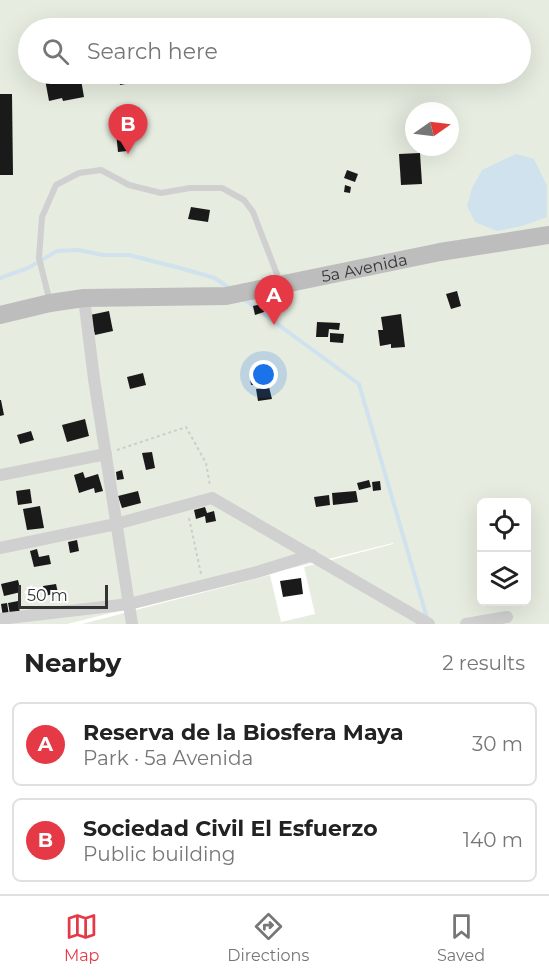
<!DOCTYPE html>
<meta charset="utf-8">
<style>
:root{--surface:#fff;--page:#f6f6f6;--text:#222;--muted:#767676;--line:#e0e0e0;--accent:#e63946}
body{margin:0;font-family:Montserrat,sans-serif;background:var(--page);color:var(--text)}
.controls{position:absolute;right:18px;bottom:18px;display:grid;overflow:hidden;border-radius:9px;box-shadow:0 6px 24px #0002}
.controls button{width:54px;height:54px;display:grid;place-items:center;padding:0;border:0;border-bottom:2px solid var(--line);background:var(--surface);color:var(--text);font:30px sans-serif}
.compass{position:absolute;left:405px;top:102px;width:54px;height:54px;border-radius:50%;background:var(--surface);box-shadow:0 6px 24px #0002;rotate:76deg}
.scale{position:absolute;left:18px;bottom:15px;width:90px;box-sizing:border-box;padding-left:6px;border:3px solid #333;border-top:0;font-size:16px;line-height:21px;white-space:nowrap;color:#333;-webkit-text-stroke:4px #fff;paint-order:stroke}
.you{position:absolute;left:264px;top:375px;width:21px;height:21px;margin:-15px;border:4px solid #fff;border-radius:50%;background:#1a73e8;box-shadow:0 0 0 9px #1a73e833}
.badge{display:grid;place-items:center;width:39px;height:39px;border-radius:50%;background:var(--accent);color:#fff;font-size:20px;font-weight:700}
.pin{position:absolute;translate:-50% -50px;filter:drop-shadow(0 2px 3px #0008)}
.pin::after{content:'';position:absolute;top:32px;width:21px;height:18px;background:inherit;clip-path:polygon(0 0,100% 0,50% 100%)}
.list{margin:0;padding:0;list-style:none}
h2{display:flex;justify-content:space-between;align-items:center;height:78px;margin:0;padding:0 24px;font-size:26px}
h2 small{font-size:20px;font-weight:400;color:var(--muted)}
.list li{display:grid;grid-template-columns:39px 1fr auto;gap:18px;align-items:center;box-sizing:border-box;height:84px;margin:0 12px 12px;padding:0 12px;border:2px solid var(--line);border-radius:9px}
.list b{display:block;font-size:22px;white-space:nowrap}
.list p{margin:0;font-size:20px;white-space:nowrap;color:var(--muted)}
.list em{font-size:20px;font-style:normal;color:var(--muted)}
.icon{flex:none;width:33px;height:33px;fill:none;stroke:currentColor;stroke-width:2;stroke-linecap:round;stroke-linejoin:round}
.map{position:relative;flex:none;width:549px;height:624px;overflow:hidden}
.search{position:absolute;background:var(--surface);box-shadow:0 6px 24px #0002;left:18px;right:18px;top:18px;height:66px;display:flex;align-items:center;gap:15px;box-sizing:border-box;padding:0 21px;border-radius:33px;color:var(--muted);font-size:22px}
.sheet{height:270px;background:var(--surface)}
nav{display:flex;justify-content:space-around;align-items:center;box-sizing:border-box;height:84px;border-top:2px solid var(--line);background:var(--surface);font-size:16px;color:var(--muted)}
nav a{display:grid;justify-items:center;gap:3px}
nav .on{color:var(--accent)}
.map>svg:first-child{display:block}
.green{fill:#e6ecdf;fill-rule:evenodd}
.water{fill:#cfe2ee}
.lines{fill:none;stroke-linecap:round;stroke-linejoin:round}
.stream{stroke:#cfe2ee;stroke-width:4}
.building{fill:#1a1a1a}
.path{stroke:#cdcdcd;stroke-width:2;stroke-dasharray:3 3;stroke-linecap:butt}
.lane{stroke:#d0d0d0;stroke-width:6}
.street{stroke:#d0d0d0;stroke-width:12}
.secondary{stroke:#bdbdbd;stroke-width:18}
.labels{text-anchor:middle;stroke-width:6;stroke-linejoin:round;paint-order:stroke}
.street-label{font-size:16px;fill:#333;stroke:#fff}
</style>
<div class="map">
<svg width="549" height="624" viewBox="0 0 549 624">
<rect width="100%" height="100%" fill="#fff"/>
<path class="green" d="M0 0H549V624H82L270 575 281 622 315 614 304 567 393 544V543L67 624H0ZM28 28H520V74H28ZM414 111H450V147H414ZM482 502H526V602H482Z"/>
<path class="water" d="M516 154 534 159 547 186V217L522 226 497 231 475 222 467 206 472 188 482 170Z"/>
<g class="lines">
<g class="stream">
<path d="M0 278 28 268 57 251 78 250 103 255H129L180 268 215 278 229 288"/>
<path d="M242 298 359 384 427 618"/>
</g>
</g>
<g class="building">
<path d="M44 74H80L84 97 63 101 62 98 49 101Z"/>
<path d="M118 74H129L131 83 120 85Z"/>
<path d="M0 94H12L13 175H0Z"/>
<path d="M133 107 136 119 126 121 123 109Z"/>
<path d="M125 131 127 151 118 152 116 132Z"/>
<path d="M420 153 422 184 401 185 399 154Z"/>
<path d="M347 170 358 174 355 182 344 178Z"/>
<path d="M345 185 351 187 350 193 344 192Z"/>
<path d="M191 207 210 210 208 222 188 219Z"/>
<path d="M457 291 461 306 451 309 446 294Z"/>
<path d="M262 304 264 312 255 315 253 306Z"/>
<path d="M109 311 113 331 95 335 90 315Z"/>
<path d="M401 314 405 347 391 348V344L380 346 378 330H383L381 317Z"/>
<path d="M317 322 340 323 339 330 329 329 328 337H316Z"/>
<path d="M330 333 344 334 343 343 330 342Z"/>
<path d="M260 371 262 384 251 385 249 372Z"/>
<path d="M143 373 146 385 130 389 127 377Z"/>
<path d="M269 387 272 399 258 401 256 389Z"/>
<path d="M0 400H1L4 415 0 416Z"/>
<path d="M85 419 89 436 67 442 62 425Z"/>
<path d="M31 431 34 440 20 444 17 435Z"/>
<path d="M152 452 155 468 146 470 142 453Z"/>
<path d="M122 470 124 479 117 480 116 472Z"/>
<path d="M83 472 85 478 98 474 103 491 95 493 94 488 79 493 74 475Z"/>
<path d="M369 480 371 487 359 490 357 483Z"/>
<path d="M380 481 381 490 373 491 372 482Z"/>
<path d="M30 489 32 503 18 505 16 491Z"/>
<path d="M138 491 141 503 122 508 118 496Z"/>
<path d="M356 491 358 502 333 505 332 493Z"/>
<path d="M329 495 330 505 316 507 314 497Z"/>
<path d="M40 506 44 528 27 530 23 509Z"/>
<path d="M205 507 207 513 214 511 216 521 206 523 205 516 196 519 194 510Z"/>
<path d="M77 540 79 551 70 553 68 542Z"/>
<path d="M37 549 39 557 49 555 51 564 34 567 30 551Z"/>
<path d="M301 578 303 594 283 597 280 581Z"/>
<path d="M18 580 21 592 4 596 1 584Z"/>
<path d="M56 584 58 593 44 596 43 586Z"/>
<path d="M18 601 20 613 10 614 8 603Z"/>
<path d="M7 603 9 615 3 617 1 604Z"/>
</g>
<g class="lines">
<g class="path">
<path d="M117 450 186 427 206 463 210 486"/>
<path d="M189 518 201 574"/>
</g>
<path class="lane" d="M50 302 39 258 42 217 56 185 79 173 101 170 129 185 161 193 190 188H222L244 200 253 212 280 282"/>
<g class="street">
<path d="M84 298 94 379 132 624"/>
<path d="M0 475 106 454"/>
<path d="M0 548 116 524 212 498 429 624"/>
<path d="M0 619 129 604 257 572 312 555"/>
<path d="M466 624 507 617"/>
</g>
<path class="secondary" id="s1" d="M0 315 50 303 84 298 226 296 440 252 549 235"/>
</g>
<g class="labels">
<g class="street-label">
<text dy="6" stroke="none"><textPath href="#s1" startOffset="369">5a Avenida</textPath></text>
</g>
</g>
</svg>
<div class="controls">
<button><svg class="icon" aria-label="locate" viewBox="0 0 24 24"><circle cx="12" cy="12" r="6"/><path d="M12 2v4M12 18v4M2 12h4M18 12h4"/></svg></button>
<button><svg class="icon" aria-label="layers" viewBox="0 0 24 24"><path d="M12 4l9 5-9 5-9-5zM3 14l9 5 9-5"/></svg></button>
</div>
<svg class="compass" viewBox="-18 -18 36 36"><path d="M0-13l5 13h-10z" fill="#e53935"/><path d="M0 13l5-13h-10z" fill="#767676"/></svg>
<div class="scale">50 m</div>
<div class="you"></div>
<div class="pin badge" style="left:274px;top:325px">A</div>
<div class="pin badge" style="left:128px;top:154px">B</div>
<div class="search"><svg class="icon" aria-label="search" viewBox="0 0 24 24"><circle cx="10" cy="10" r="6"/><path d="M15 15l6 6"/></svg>Search here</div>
</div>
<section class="sheet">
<h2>Nearby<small>2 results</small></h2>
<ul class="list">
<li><span class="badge">A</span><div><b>Reserva de la Biosfera Maya</b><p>Park · 5a Avenida</p></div><em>30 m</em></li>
<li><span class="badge">B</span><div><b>Sociedad Civil El Esfuerzo</b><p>Public building</p></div><em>140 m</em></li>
</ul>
</section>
<nav>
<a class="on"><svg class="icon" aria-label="map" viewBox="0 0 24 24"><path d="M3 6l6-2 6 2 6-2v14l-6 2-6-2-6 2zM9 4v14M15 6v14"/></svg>Map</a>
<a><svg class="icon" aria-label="directions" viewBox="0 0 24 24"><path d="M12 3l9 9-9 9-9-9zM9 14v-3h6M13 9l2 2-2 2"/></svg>Directions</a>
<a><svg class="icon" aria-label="saved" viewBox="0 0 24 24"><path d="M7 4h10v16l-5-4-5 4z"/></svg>Saved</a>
</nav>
